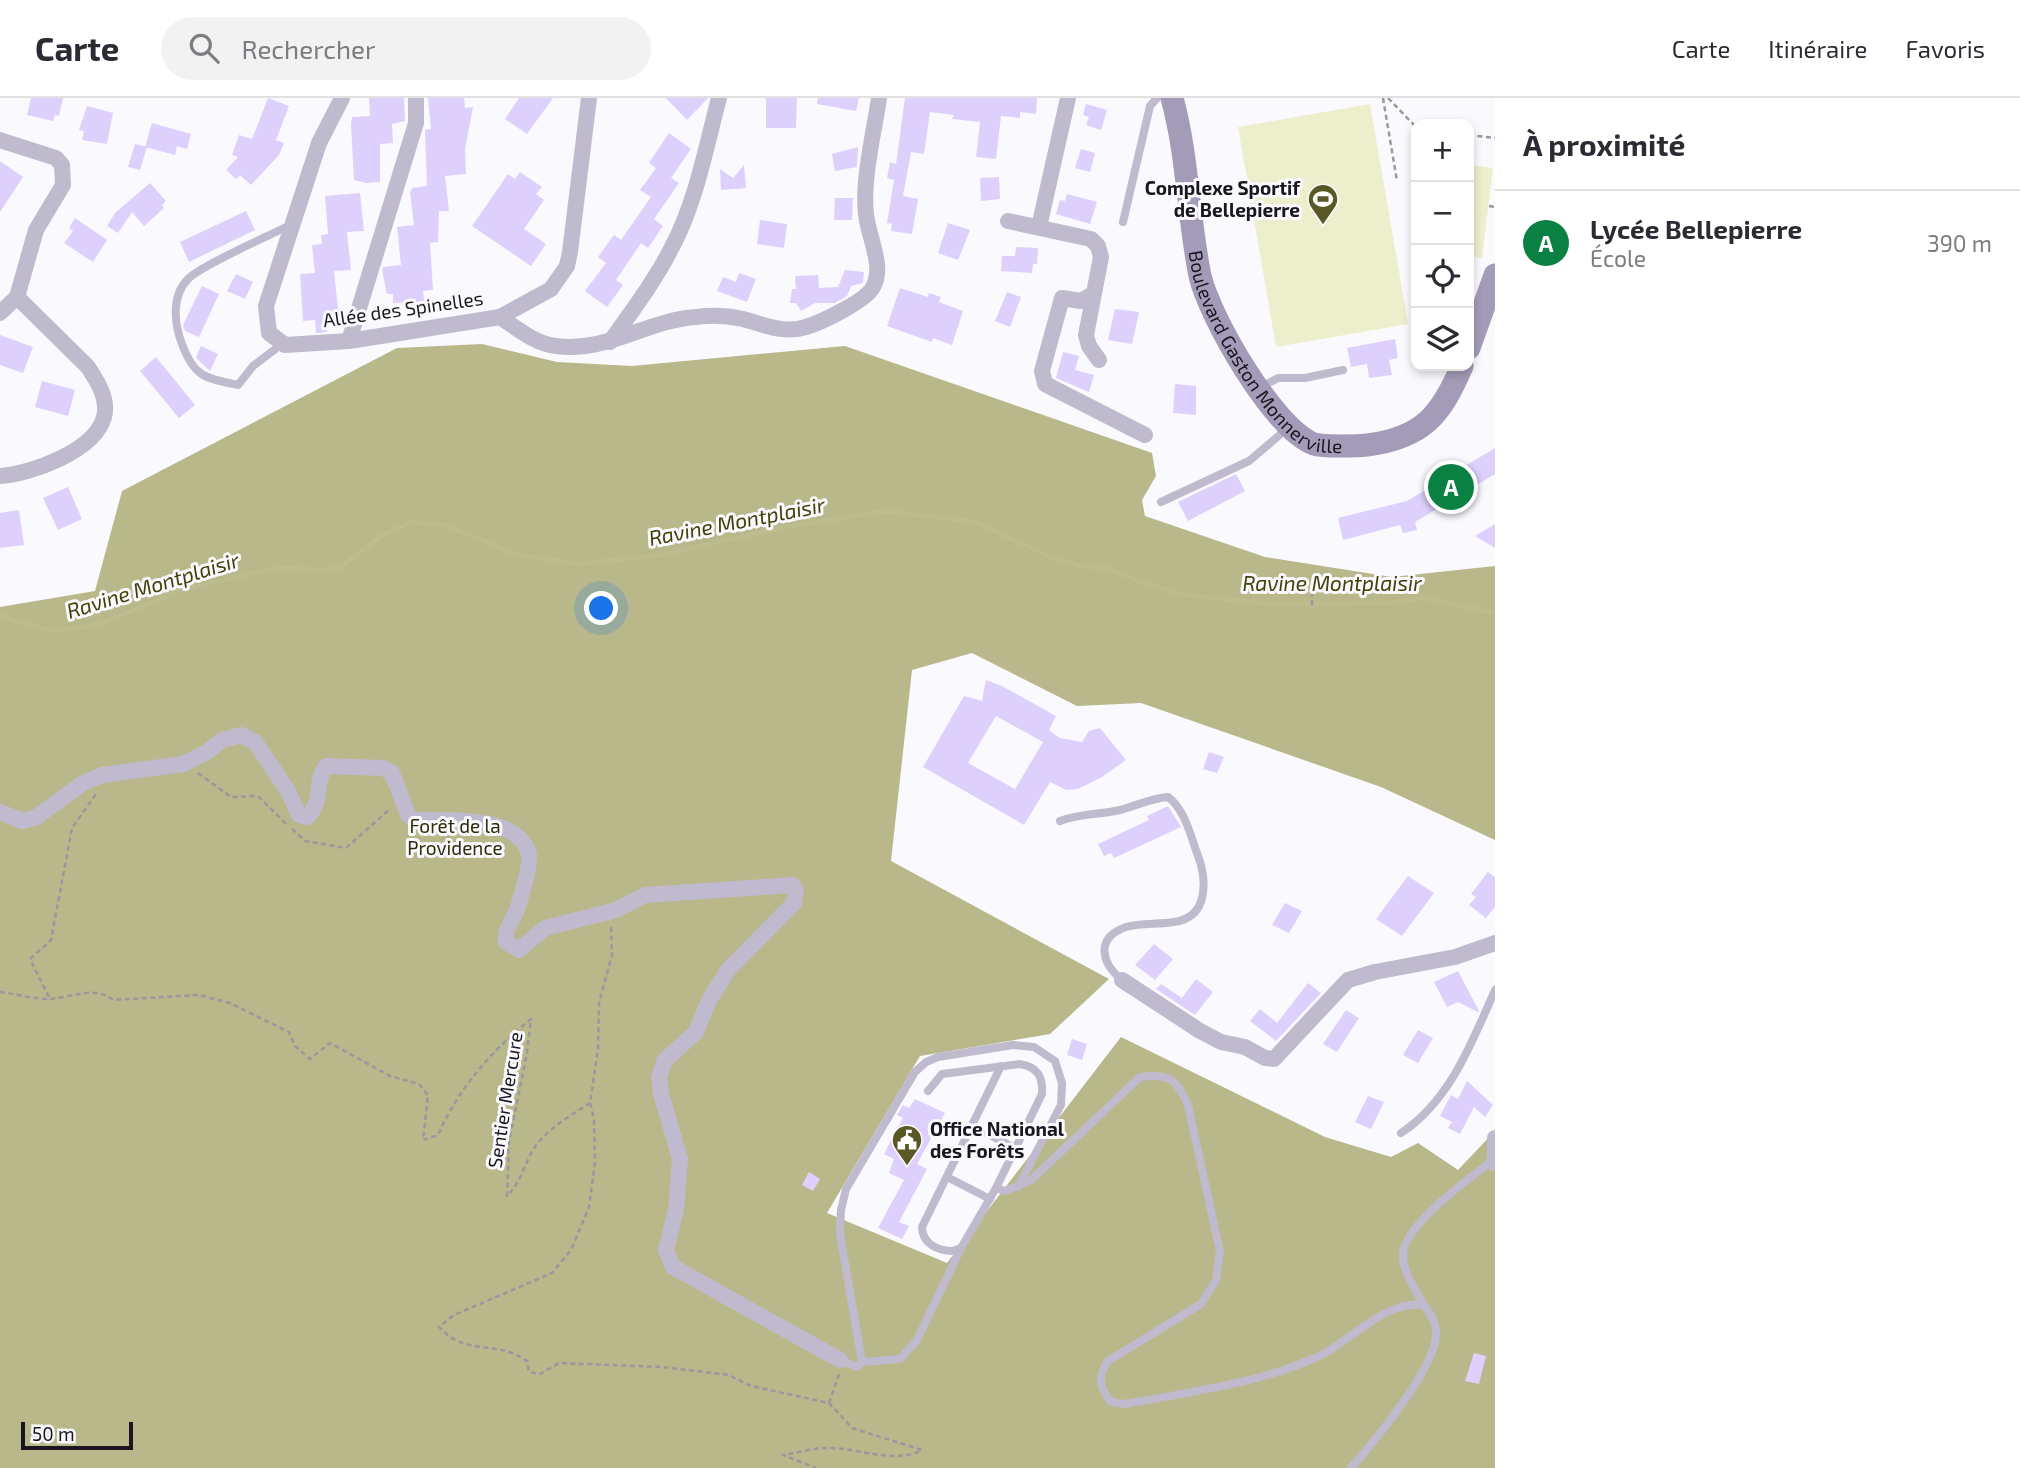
<!DOCTYPE html>
<html lang="fr">
<meta charset="utf-8">
<style>
:root{--surface:#fff;--page:#f2f2f3;--text:#2b2b33;--muted:#7c7c81;--line:#e1e1e2;--accent:#0b8043}
body{margin:0;font-family:"Exo 2",sans-serif;background:var(--page);color:var(--text)}
.controls{position:absolute;right:21px;top:21px;display:grid;overflow:hidden;border-radius:14px;box-shadow:0 4px 10px #0003}
.controls button{width:63px;height:63px;display:grid;place-items:center;padding:0;border:0;border-bottom:2px solid var(--line);background:var(--surface);color:var(--text);font:35px sans-serif}
.scale{position:absolute;left:21px;bottom:18px;width:112px;box-sizing:border-box;padding-left:7px;border:4px solid #191620;border-top:0;font-size:19px;line-height:24px;white-space:nowrap;color:#191620;-webkit-text-stroke:5px #faf9fe;paint-order:stroke}
.you{position:absolute;left:602px;top:511px;width:24px;height:24px;margin:-18px;border:5px solid #fff;border-radius:50%;background:#1a73e8;box-shadow:0 0 0 10px #1a73e833}
.badge{display:grid;place-items:center;width:46px;height:46px;border-radius:50%;background:var(--accent);color:#fff;font-size:23px;font-weight:700}
.pin{position:absolute;translate:-50% -50%;border:4px solid #fff;box-shadow:0 2px 7px #0006}
.list{margin:0;padding:0;list-style:none}
h2{display:flex;justify-content:space-between;align-items:center;height:91px;margin:0;padding:0 28px;font-size:30px}
h2 small{font-size:23px;font-weight:400;color:var(--muted)}
.list li{display:grid;grid-template-columns:46px 1fr auto;gap:21px;align-items:center;box-sizing:border-box;height:105px;padding:0 28px;border-top:2px solid var(--line)}
.list b{display:block;font-size:26px;white-space:nowrap}
.list p{margin:0;font-size:23px;white-space:nowrap;color:var(--muted)}
.list em{font-size:23px;font-style:normal;color:var(--muted)}
.icon{flex:none;width:38px;height:38px;fill:none;stroke:currentColor;stroke-width:2;stroke-linecap:round;stroke-linejoin:round}
.map{position:relative;flex:none;width:1495px;height:1370px;overflow:hidden}
header{display:flex;align-items:center;gap:42px;box-sizing:border-box;height:98px;padding:0 35px;background:var(--surface);border-bottom:2px solid var(--line)}
header strong{font-size:33px}
nav{display:flex;gap:38px;margin-inline-start:auto;font-size:24px}
.search{width:490px;height:63px;background:var(--page);display:flex;align-items:center;gap:18px;box-sizing:border-box;padding:0 24px;border-radius:38px;color:var(--muted);font-size:26px}
main{display:flex}
aside{flex:1;background:var(--surface)}
.map>svg:first-child{display:block}
.green{fill:#edeecc}
.forest{fill:#b8b88a}
.lines{fill:none;stroke-linecap:round;stroke-linejoin:round}
.stream{stroke:#bcbc8e;stroke-width:4.5}
.building{fill:#ded0fd;fill-rule:evenodd}
.path{stroke:#9a989f;stroke-width:2.5;stroke-dasharray:5 3.5;stroke-linecap:butt}
.lane{stroke:#c0bace;stroke-width:8}
.street{stroke:#c0bace;stroke-width:16}
.secondary{stroke:#a49bb8;stroke-width:23}
.labels{text-anchor:middle;stroke-width:6;stroke-linejoin:round;paint-order:stroke}
.poi-label{font-size:19px;font-weight:bold;fill:#191620;stroke:#faf9fe;text-anchor:end}
.street-label{font-size:19px;fill:#191620;stroke:#faf9fe}
.park-label{font-size:19px;fill:#2d2c06;stroke:#faf9fe}
.water-label{font-size:21px;font-style:italic;fill:#424107;stroke:#faf9fe}
</style>
<header>
<strong>Carte</strong>
<div class="search"><svg class="icon" aria-label="search" viewBox="0 0 24 24"><circle cx="10" cy="10" r="6"/><path d="M15 15l6 6"/></svg>Rechercher</div>
<nav><a>Carte</a><a>Itinéraire</a><a>Favoris</a></nav>
</header>
<main>
<div class="map">
<svg width="1495" height="1370" viewBox="0 0 1495 1370">
<rect width="100%" height="100%" fill="#faf9fe"/>
<g class="green">
<path d="M1370 6 1408 226 1276 249 1238 29Z"/>
<path d="M1469 67 1493 70 1482 160 1469 159Z"/>
</g>
<path class="forest" d="M482 246 557 264 632 268 845 248 1152 355 1156 378 1142 402 1145 418 1265 459 1392 479 1495 468V742L1381 689 1141 605 1077 608 972 555 912 572 891 763 1109 881 1050 936 920 958 827 1115 947 1165 1121 939 1325 1039 1391 1059 1418 1045 1458 1072 1495 1033V1370H0V509L95 493 122 393 397 250Z"/>
<g class="lines">
<path class="stream" d="M0 518 51 533 85 529 108 523 178 493 256 474 282 470 328 472 341 469 380 439 411 424 446 427 514 456 579 466 659 457 785 429 886 413 977 424 1052 460 1081 468 1108 470 1141 484 1181 496 1267 506 1386 505 1425 500 1495 515"/>
</g>
<g class="building">
<path d="M31 0H63L59 18 55 17 53 23 27 17Z"/>
<path d="M268 0 289 8 276 42 284 45 279 57 251 87 240 77 236 81 226 72 238 59 232 57 239 37 252 41Z"/>
<path d="M369 0H404L405 23 392 26 393 45 380 46V84L366 85 354 82 351 27 352 19 370 18Z"/>
<path d="M428 0H464L465 10 473 9 465 51 466 76 445 78 449 113H439L438 144 430 145 433 192 423 193 426 216 413 219 409 204 393 205V196H387L382 172 383 169 401 167 397 129 414 127 410 95 412 90 427 88 425 32 431 31Z"/>
<path d="M519 0H553L527 36 505 21Z"/>
<path d="M666 0H708L687 22Z"/>
<path d="M766 0H797L796 30H766Z"/>
<path d="M818 0H859L856 13 817 6Z"/>
<path d="M905 0H1037L1036 16 1020 14V20L1001 18 996 61 976 59 980 24 952 21 954 17 930 14 924 56 911 54 903 98 918 101 912 136 891 133 892 126 887 125 894 82 887 80 890 64 896 66Z"/>
<path d="M1086 6 1107 12 1101 32 1086 27 1089 19 1083 17Z"/>
<path d="M87 8 113 15 107 46 82 42 84 33 79 32Z"/>
<path d="M152 25 191 36 187 51 177 48 175 57 145 49Z"/>
<path d="M669 35 691 51 671 80 679 85 654 121 663 128 648 150 641 145 616 182 623 187 607 209 585 193 606 165 598 159 614 137 621 142 651 99 640 92 656 70 649 65Z"/>
<path d="M135 46 147 49 140 72 128 69Z"/>
<path d="M858 49 857 69 835 73 832 56Z"/>
<path d="M1081 51 1095 55 1090 74 1075 70Z"/>
<path d="M0 63 23 79 0 114Z"/>
<path d="M744 67 746 90 721 92 720 71 733 80Z"/>
<path d="M520 74 542 89 536 96 544 102 524 131 546 146 531 168 472 128 508 76 515 81Z"/>
<path d="M999 79 1000 101 981 103 980 80Z"/>
<path d="M150 85 166 103 162 107 164 110 144 128 132 114 118 135 107 128 115 115Z"/>
<path d="M360 95 364 133 347 134 351 172 334 173 339 220 326 221 327 234 316 235 315 222 303 223 300 176 315 175 312 147 322 146 321 137 328 136 325 98Z"/>
<path d="M1067 96 1097 104 1090 126 1056 116 1060 102 1065 103Z"/>
<path d="M835 100H853L852 122H834Z"/>
<path d="M246 113 255 132 189 164 180 144Z"/>
<path d="M75 120 107 142 93 164 64 145 73 133 69 130Z"/>
<path d="M760 122 787 126 784 150 757 146Z"/>
<path d="M948 125 970 132 958 162 938 155Z"/>
<path d="M1016 149 1038 150 1037 166H1033L1032 175 1001 173 1002 158H1015Z"/>
<path d="M845 172 864 174 863 185 851 188 847 198 835 205H815L801 213 796 205H790L792 191H796L795 178 818 177 819 190 838 189Z"/>
<path d="M739 175 756 181 747 204 717 193 723 179 736 184Z"/>
<path d="M236 176 253 184 245 201 227 193Z"/>
<path d="M202 188 219 196 199 239 185 233 183 227Z"/>
<path d="M900 190 928 199 929 195 941 199 939 204 963 213 952 247 933 240 932 244 887 228Z"/>
<path d="M1007 194 1021 199 1010 229 995 223Z"/>
<path d="M1115 211 1139 214 1132 246 1108 242Z"/>
<path d="M0 237 33 249 23 275 0 267Z"/>
<path d="M1395 241 1398 260 1389 262 1392 277 1369 280 1367 266 1351 269 1347 250Z"/>
<path d="M201 248 218 256 210 273 196 260Z"/>
<path d="M1063 254 1079 258 1075 272 1094 277 1089 294 1056 280Z"/>
<path d="M156 259 195 307 179 320 140 273Z"/>
<path d="M42 283 75 292 68 318 35 309Z"/>
<path d="M1175 286 1196 288V317L1173 315Z"/>
<path d="M1495 350V376L1415 424 1417 432 1403 435 1400 427 1343 442 1338 420 1407 403Z"/>
<path d="M1236 376 1245 393 1188 423 1178 404Z"/>
<path d="M68 389 82 421 58 432 43 400Z"/>
<path d="M19 412 24 447 0 450V415Z"/>
<path d="M1495 426V450L1475 438Z"/>
<path d="M986 582 1002 588 1056 618 1049 632 1060 640 1082 644 1089 633 1100 630 1126 662 1102 679 1078 691 1066 692 1050 684 1024 727 923 669 964 598 982 603ZM996 618 1043 644 1015 691 968 665Z"/>
<path d="M1209 654 1224 659 1217 675 1203 671Z"/>
<path d="M1168 708 1181 729 1114 760 1111 755 1104 758 1098 746 1149 722 1147 718Z"/>
<path d="M1488 774 1495 779V809L1486 820 1469 807 1476 799 1471 796Z"/>
<path d="M1408 778 1434 795 1402 838 1376 821Z"/>
<path d="M1285 805 1302 813 1289 835 1272 827Z"/>
<path d="M1154 846 1173 861 1155 882 1135 867Z"/>
<path d="M1458 873 1479 913 1478 914 1458 904 1447 909 1434 884Z"/>
<path d="M1196 881 1213 894 1195 917 1156 891 1161 886 1182 900Z"/>
<path d="M1308 885 1321 895 1276 943 1250 923 1260 911 1277 925Z"/>
<path d="M1346 912 1359 920 1337 954 1323 946Z"/>
<path d="M1418 932 1433 940 1418 965 1403 957Z"/>
<path d="M1072 941 1087 946 1082 962 1067 957Z"/>
<path d="M1467 983 1493 1007 1485 1019 1474 1009 1460 1036 1448 1030 1452 1024 1440 1018 1451 997 1458 1001Z"/>
<path d="M1368 998 1384 1004 1371 1031 1355 1024Z"/>
<path d="M915 1001 945 1015 917 1066 927 1071 899 1124 909 1128 902 1141 878 1130 904 1082 889 1075 894 1061 884 1056 903 1020 897 1017 903 1007 909 1010Z"/>
<path d="M809 1074 820 1081 813 1093 802 1087Z"/>
<path d="M1474 1255 1486 1258 1479 1286 1465 1283Z"/>
</g>
<g class="lines">
<g class="path">
<path d="M1383 0 1397 83"/>
<path d="M1388 0 1416 29"/>
<path d="M1469 37 1495 40"/>
<path d="M1489 108 1495 109"/>
<path d="M1312 485V509"/>
<path d="M198 675 231 699 258 698 287 727"/>
<path d="M292 731 305 743 346 750 391 710"/>
<path d="M611 829 612 857 599 905 598 951 590 1005 594 1021 595 1065 589 1109 571 1152 552 1175 454 1217 439 1229C466 1259 496 1241 527 1263L529 1274 540 1276 559 1265 662 1269 729 1277 751 1288 829 1305 852 1330 922 1352C894 1367 857 1349 827 1350 813 1350 797 1355 783 1357L816 1370"/>
<path d="M0 894C16 896 33 901 49 901 70 900 95 887 113 902L199 897 230 905 289 934 295 948 310 961 330 945 390 978 419 986 428 997 423 1042 438 1037C458 991 492 952 531 921L527 955 509 1044 507 1098C522 1083 525 1062 537 1046 550 1029 572 1017 590 1005"/>
<path d="M49 899 30 861 51 842 72 730 96 696"/>
<path d="M829 1305 839 1276"/>
</g>
<g class="lane">
<path d="M1123 124 1150 8 1157 0"/>
<path d="M282 246 253 268 238 287C205 280 194 279 182 246 174 225 171 197 189 180 204 166 269 138 290 127"/>
<path d="M1259 290 1278 280H1305L1343 272"/>
<path d="M1161 404 1249 363 1289 329"/>
<path d="M1060 723C1081 715 1098 717 1120 712 1136 708 1151 700 1168 699 1185 712 1190 736 1197 755 1207 780 1210 819 1174 824 1158 827 1142 824 1126 829 1095 840 1101 865 1122 882"/>
<path d="M928 993 942 976 1020 966C1038 969 1043 979 1042 996L996 1090 961 1150 953 1153C937 1153 922 1145 922 1129L1001 968"/>
<path d="M972 1028 1015 1050"/>
<path d="M1401 1035C1450 1003 1472 944 1495 892"/>
<path d="M947 1079 990 1101"/>
<path d="M996 1090 1005 1093 1031 1082 1140 979C1170 975 1176 981 1188 1007L1220 1154 1216 1182 1201 1206 1108 1263C1097 1279 1099 1289 1111 1304L1126 1306C1189 1294 1255 1286 1315 1260 1350 1245 1383 1202 1424 1207 1430 1215 1437 1225 1436 1237 1435 1270 1374 1344 1351 1370"/>
<path d="M1424 1207C1416 1193 1402 1173 1403 1156 1404 1127 1470 1080 1493 1062"/>
<path d="M840 1262 857 1269 862 1264 840 1136 841 1112 846 1091 915 974 926 964 938 959 1013 947 1034 949 1055 963 1062 985 1061 1007 1018 1089"/>
<path d="M862 1264 900 1261 917 1242 961 1150"/>
</g>
<g class="street">
<path d="M342 0 319 45 266 208 269 235 285 247 349 243 500 219 551 191 567 168 570 154 589 0"/>
<path d="M0 42 56 60 62 67 63 87 36 132 17 199 0 215"/>
<path d="M1008 123 1091 141 1098 148 1101 159 1086 237 1089 248 1099 262"/>
<path d="M1039 129 1068 0"/>
<path d="M1093 196 1081 203 1062 200 1042 273 1045 286 1145 337"/>
<path d="M500 219C517 230 535 246 556 248 606 255 648 222 696 219 710 217 729 218 743 221 765 227 783 236 806 229 822 224 866 203 873 189 885 168 868 139 866 116 862 82 874 35 879 0"/>
<path d="M349 243 416 25V0"/>
<path d="M610 244C632 213 655 183 672 149 696 104 706 49 719 0"/>
<path d="M0 378C31 376 95 353 104 319 109 301 97 283 88 269L17 199"/>
<path d="M0 714 22 723 35 720 83 685 102 677 183 666 207 654 222 642 241 637 255 644 288 693 299 717 307 719C323 706 314 683 326 668L383 670 392 675 408 717 416 722C447 723 518 716 529 756 531 765 521 799 518 809 514 822 504 830 506 844L519 852 545 830 616 812 645 797 793 787 796 794 794 805 728 872 709 902 696 934 664 963 659 980 661 996 680 1061 676 1111 666 1152 673 1169 840 1262"/>
<path d="M1122 882 1200 933 1221 944 1245 949 1265 960 1274 961 1348 882 1375 874 1455 859 1495 845"/>
<path d="M1495 1040V1066"/>
</g>
<g class="secondary">
<path id="s1" d="M1172 0C1188 58 1188 119 1200 178 1210 220 1273 330 1314 346 1323 349 1358 348 1367 347 1423 340 1441 317 1462 268"/>
<path d="M1469 250 1495 177"/>
</g>
</g>
<defs>
<g id="stadium-pin" transform="scale(1.575)"><path d="M0 17L-7.5 6A9.5 9.5 0 1 1 7.5 6Z" fill="#5a5926" stroke="#faf9fe"/><path d="M0-5a6.5 5 0 1 0 0 10a6.5 5 0 1 0 0-10ZM-3.5-1.8h7v3.6h-7Z" fill="#fff"/></g>
<g id="civic-pin" transform="scale(1.575)"><path d="M0 17L-7.5 6A9.5 9.5 0 1 1 7.5 6Z" fill="#5a5926" stroke="#faf9fe"/><path d="M-.6-6.5H3V-4.5H.6V-3L4-1V1h2V6H-6V1h2V-1L-.6-3ZM-1.2 2.5V6h2.4V2.5Z" fill="#fff"/></g>
</defs>
<g fill-rule="evenodd">
<use href="#stadium-pin" x="1323" y="101"/>
<use href="#civic-pin" x="907" y="1042"/>
</g>
<g class="labels">
<g class="poi-label">
<text x="1300" y="97">Complexe Sportif<tspan x="1300" dy="22">de Bellepierre</tspan></text>
<text x="930" y="1038" text-anchor="start">Office National<tspan x="930" dy="22">des Forêts</tspan></text>
</g>
<g class="street-label">
<text transform="translate(403 211) rotate(-8)" y="7">Allée des Spinelles</text>
<text dy="7" stroke="none"><textPath href="#s1" startOffset="285">Boulevard Gaston Monnerville</textPath></text>
<text transform="translate(505 1002) rotate(-81)" y="7">Sentier Mercure</text>
</g>
<g class="park-label">
<text x="455" y="735">Forêt de la<tspan x="455" dy="22">Providence</tspan></text>
</g>
<g class="water-label">
<text transform="translate(737 424) rotate(-11)" y="7">Ravine Montplaisir</text>
<text x="1332" y="493">Ravine Montplaisir</text>
<text transform="translate(153 488) rotate(-17)" y="7">Ravine Montplaisir</text>
</g>
</g>
</svg>
<div class="controls">
<button>+</button>
<button>−</button>
<button><svg class="icon" aria-label="locate" viewBox="0 0 24 24"><circle cx="12" cy="12" r="6"/><path d="M12 2v4M12 18v4M2 12h4M18 12h4"/></svg></button>
<button><svg class="icon" aria-label="layers" viewBox="0 0 24 24"><path d="M12 4l9 5-9 5-9-5zM3 14l9 5 9-5"/></svg></button>
</div>
<div class="scale">50 m</div>
<div class="you"></div>
<div class="pin badge" style="left:1451px;top:389px">A</div>
</div>
<aside>
<h2>À proximité<small></small></h2>
<ul class="list">
<li><span class="badge">A</span><div><b>Lycée Bellepierre</b><p>École</p></div><em>390 m</em></li>
</ul>
</aside>
</main>
